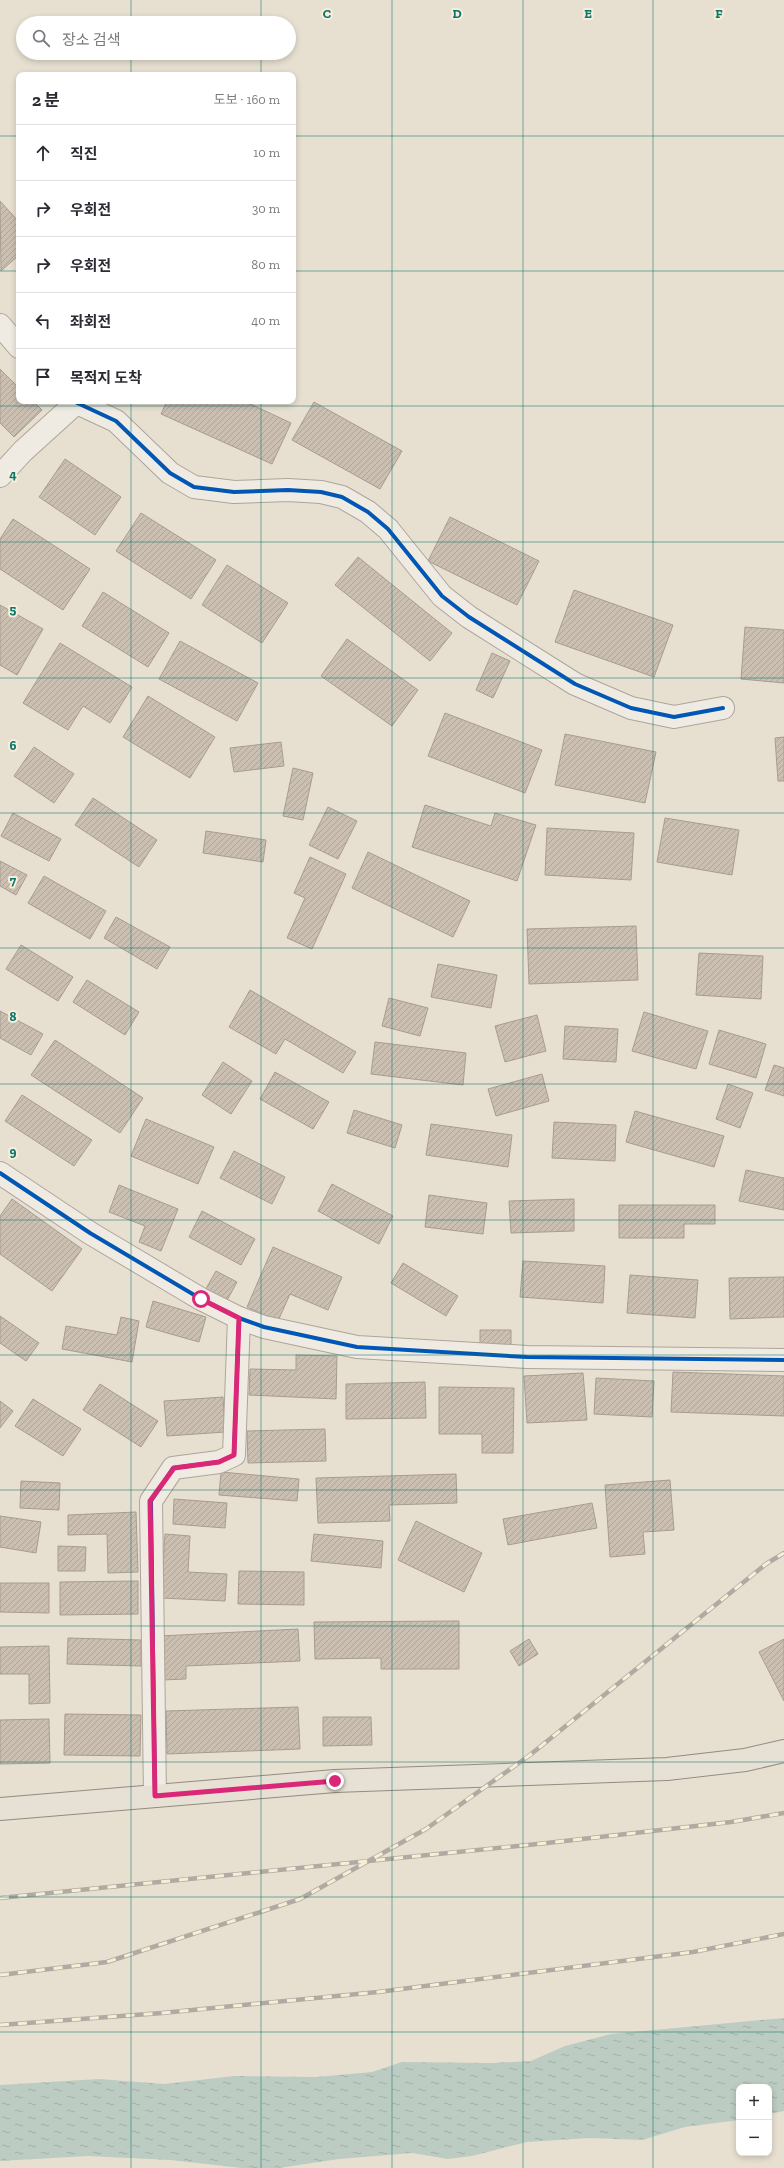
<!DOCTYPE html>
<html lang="ko">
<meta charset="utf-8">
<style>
:root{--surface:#fff;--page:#f7f7f7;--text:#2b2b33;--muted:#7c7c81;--line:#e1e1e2}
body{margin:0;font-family:"Zilla Slab","Noto Sans KR",serif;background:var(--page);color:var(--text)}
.controls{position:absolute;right:12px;bottom:12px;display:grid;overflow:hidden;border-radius:8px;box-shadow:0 2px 6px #0003}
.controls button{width:36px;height:36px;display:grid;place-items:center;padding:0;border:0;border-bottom:1px solid var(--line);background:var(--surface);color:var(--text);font:20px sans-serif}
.stop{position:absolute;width:12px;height:12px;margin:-9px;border:3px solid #db2777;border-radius:50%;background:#fff}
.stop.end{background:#db2777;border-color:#fff;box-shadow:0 1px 4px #0008}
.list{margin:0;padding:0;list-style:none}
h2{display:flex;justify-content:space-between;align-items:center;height:52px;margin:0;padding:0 16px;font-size:17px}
h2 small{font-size:13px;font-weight:400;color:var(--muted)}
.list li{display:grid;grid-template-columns:26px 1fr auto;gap:12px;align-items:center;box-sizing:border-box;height:56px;padding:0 16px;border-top:1px solid var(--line)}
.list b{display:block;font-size:15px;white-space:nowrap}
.list em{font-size:13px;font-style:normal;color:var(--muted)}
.icon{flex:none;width:22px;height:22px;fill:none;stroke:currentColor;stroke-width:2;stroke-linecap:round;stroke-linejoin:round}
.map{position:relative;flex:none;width:784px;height:2168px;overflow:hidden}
.search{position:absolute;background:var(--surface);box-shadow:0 2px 6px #0003;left:16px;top:16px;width:280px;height:44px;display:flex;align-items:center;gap:10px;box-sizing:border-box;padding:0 14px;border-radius:22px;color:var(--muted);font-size:15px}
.panel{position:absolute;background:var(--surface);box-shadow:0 2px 6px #0003;left:16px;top:72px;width:280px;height:332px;border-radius:8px}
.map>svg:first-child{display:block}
.water{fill:url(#water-ripples)}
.building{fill:url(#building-hatch);stroke:#a89c90}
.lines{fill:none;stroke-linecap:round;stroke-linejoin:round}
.street-casing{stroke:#ada599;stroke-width:24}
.primary-casing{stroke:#928b80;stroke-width:24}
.street{stroke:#efebe3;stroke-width:22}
.primary{stroke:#e6e1d4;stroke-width:22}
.rail-casing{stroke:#afaaa2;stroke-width:4.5}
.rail{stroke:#f7eed8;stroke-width:3;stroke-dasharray:9;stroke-linecap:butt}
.cycleway-casing{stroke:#f7eed8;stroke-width:6}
.cycleway{stroke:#0057b8;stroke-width:4}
.route{stroke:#db2777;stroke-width:5}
.grid{fill:none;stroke:#0f766e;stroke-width:1;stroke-opacity:0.55}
.grid-label{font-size:13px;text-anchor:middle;font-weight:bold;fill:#0f766e;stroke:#f7eed8;stroke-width:4;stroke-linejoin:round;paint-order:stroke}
</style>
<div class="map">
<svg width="784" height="2168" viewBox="0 0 784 2168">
<defs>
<pattern id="water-ripples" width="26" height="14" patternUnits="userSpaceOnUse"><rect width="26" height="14" fill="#bcccc2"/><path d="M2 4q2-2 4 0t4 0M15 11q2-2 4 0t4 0" fill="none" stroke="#a2b0a6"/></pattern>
<pattern id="building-hatch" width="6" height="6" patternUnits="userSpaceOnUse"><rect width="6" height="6" fill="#cbbfb2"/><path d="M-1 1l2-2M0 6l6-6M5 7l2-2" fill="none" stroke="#afa499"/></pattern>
</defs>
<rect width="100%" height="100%" fill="#e7e0d1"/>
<path class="water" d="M784 2018V2111L769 2114V2087H739V2120L685 2127 642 2140 590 2138 527 2142 472 2156 448 2159 412 2153 339 2159 279 2168H242L170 2160 88 2156 0 2161V2085L99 2079 164 2084 234 2076 316 2077 372 2072 402 2062 492 2063 531 2061 565 2046 611 2034Z"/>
<g class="building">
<path d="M0 201 19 222V255L1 271Z"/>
<path d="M0 369 19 388V401H33L42 410 14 437 0 423Z"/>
<path d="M167 401H244L291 423 272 464 161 414Z"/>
<path d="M314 402 402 451 380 489 292 440Z"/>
<path d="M65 459 121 497 95 535 39 497Z"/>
<path d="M141 513 216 560 191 599 116 551Z"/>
<path d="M450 517 539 561 517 605 428 561Z"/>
<path d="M13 519 90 569 63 610 0 569V539Z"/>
<path d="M358 557 452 633 430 661 335 585Z"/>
<path d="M227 565 288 603 262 643 202 605Z"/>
<path d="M574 590 673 625 654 677 555 642Z"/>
<path d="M103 592 169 633 148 667 82 626Z"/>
<path d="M0 605 43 629 17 675 0 665Z"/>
<path d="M745 627 784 630V683L741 679Z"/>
<path d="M347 639 418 690 392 726 321 676Z"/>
<path d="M180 641 258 683 237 721 159 679Z"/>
<path d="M60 643 132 687 110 723 83 706 68 730 23 703Z"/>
<path d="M492 653 510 661 493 698 476 690Z"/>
<path d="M148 696 215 737 190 778 123 737Z"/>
<path d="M445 713 542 750 525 793 428 756Z"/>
<path d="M565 734 656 752 645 803 555 785Z"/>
<path d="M784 737V781H778L775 738Z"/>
<path d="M281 742 284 766 234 772 230 748Z"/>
<path d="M34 747 74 774 54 803 14 776Z"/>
<path d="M293 768 313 773 303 820 283 816Z"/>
<path d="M93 798 157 840 139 867 75 825Z"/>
<path d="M425 805 491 826 495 813 536 825 517 881 412 847Z"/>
<path d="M328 807 357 821 338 859 309 845Z"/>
<path d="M13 813 61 839 49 861 1 836Z"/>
<path d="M665 818 739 830 732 875 657 862Z"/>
<path d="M547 828 634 833 631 880 545 875Z"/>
<path d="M206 831 266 840 263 862 203 853Z"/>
<path d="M368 852 470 901 453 937 352 888Z"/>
<path d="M310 857 346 874 312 949 287 938 305 898 294 893Z"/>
<path d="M0 861 27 875 16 895 0 886Z"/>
<path d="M44 876 106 911 90 939 28 903Z"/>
<path d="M116 917 170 947 157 969 104 938Z"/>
<path d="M636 926 638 980 529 984 527 929Z"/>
<path d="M21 945 73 977 58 1001 6 969Z"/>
<path d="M699 953 763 956 761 999 696 995Z"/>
<path d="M438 964 497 975 491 1008 431 997Z"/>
<path d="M87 980 139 1012 125 1035 73 1002Z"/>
<path d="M250 990 356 1052 343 1073 285 1039 276 1054 229 1027Z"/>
<path d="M389 998 428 1008 420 1036 382 1026Z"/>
<path d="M0 1011 43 1034 31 1055 0 1038Z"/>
<path d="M644 1012 708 1031 696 1069 632 1051Z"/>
<path d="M537 1015 546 1051 505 1062 495 1026Z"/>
<path d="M565 1026 618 1029 616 1062 563 1059Z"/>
<path d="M719 1030 766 1044 756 1078 709 1064Z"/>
<path d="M55 1040 143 1098 120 1133 31 1075Z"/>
<path d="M375 1042 466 1053 463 1085 371 1074Z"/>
<path d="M223 1062 252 1081 231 1114 202 1095Z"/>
<path d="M774 1065 784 1068V1096L765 1090Z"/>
<path d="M275 1072 329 1102 313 1129 260 1099Z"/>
<path d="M542 1074 549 1101 496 1116 488 1089Z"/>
<path d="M728 1084 753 1093 740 1128 716 1119Z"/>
<path d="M22 1095 92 1140 74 1166 5 1121Z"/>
<path d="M354 1110 402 1125 395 1148 347 1133Z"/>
<path d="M635 1111 724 1136 714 1167 626 1142Z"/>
<path d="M146 1119 214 1147 198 1184 131 1156Z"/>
<path d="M554 1122 616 1125 615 1161 552 1158Z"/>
<path d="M431 1124 512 1135 508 1167 426 1155Z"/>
<path d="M234 1151 285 1177 272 1204 220 1178Z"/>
<path d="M746 1170 784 1178V1210L739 1201Z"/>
<path d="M332 1184 393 1216 379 1244 318 1211Z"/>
<path d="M119 1185 178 1209 161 1251 139 1242 145 1226 109 1212Z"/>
<path d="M429 1195 487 1203 483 1234 425 1227Z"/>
<path d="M12 1199 82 1249 52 1291 0 1254V1216Z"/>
<path d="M574 1199V1231L511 1233 509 1201Z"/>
<path d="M619 1205H715V1224H684V1238H619Z"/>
<path d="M202 1211 255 1239 241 1265 189 1237Z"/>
<path d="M273 1247 342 1277 328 1310 290 1294 278 1321 247 1307Z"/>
<path d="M523 1261 605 1266 603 1303 520 1297Z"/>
<path d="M403 1263 458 1296 446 1316 391 1283Z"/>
<path d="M216 1271 237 1282 225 1304 204 1292Z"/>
<path d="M630 1275 698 1280 695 1318 627 1313Z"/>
<path d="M784 1277V1317L730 1319 729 1278Z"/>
<path d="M153 1301 206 1317 199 1342 146 1327Z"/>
<path d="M0 1316 39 1343 26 1361 0 1343Z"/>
<path d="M121 1317 139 1321 132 1362 62 1349 66 1326 117 1335Z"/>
<path d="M480 1330H511V1348L480 1347Z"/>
<path d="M296 1355 337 1356 336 1399 249 1395 250 1369 296 1370Z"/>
<path d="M673 1372 784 1376V1416L671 1412Z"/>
<path d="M583 1373 587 1420 527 1423 524 1376Z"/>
<path d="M596 1378 654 1381 652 1417 594 1414Z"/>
<path d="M425 1382 426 1418 346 1419V1384Z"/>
<path d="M100 1384 158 1421 141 1447 83 1410Z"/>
<path d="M439 1387 514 1388 513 1453H482V1434H439Z"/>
<path d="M223 1397 225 1432 167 1436 164 1401Z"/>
<path d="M33 1399 81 1429 63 1456 15 1426Z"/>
<path d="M0 1401 13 1411 0 1428Z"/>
<path d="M325 1429 326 1461 248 1463 247 1431Z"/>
<path d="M221 1472 299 1479 297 1501 219 1495Z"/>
<path d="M456 1474 457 1503 389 1505 390 1521 318 1523 316 1478Z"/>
<path d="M670 1480 674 1530 643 1532 645 1554 610 1557 605 1485Z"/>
<path d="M21 1481 60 1483 59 1510 20 1508Z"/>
<path d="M174 1499 227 1503 225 1528 173 1524Z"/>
<path d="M592 1503 597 1528 508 1545 503 1519Z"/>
<path d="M136 1512 138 1572 108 1573 107 1534 68 1535V1515Z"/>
<path d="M0 1516 41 1522 36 1553 0 1547Z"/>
<path d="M416 1521 482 1553 464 1592 398 1560Z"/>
<path d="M165 1534 190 1536 188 1572 227 1574 225 1601 161 1598Z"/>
<path d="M314 1534 383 1541 381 1568 311 1561Z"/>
<path d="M58 1546 86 1547 85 1571H58Z"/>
<path d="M239 1571 304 1572V1605L238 1604Z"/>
<path d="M138 1581V1614L60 1615V1582Z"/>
<path d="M0 1583H49V1613L0 1612Z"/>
<path d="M459 1621V1669H381V1658L315 1659 314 1622Z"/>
<path d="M298 1629 300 1661 186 1666V1679L162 1680 160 1636Z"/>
<path d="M68 1638 141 1640V1666L67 1664Z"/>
<path d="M529 1639 538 1654 519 1666 510 1651Z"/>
<path d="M784 1639V1701L759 1652Z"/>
<path d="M49 1646 50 1703 29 1704V1674H0V1647Z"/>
<path d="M298 1707 300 1749 167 1754 166 1711Z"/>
<path d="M65 1714 141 1715 140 1756 64 1755Z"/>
<path d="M323 1717H371L372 1745 323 1746Z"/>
<path d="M49 1719 50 1763 0 1764V1720Z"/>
</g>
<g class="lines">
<g class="street-casing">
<g id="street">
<path d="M0 325 19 347"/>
<path d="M73 401 116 421 170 473 194 487 234 492 288 490 321 492 342 497 368 512 388 529 442 596 469 617 575 684 631 708 674 717 723 708"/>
<path d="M0 476 23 451 76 403"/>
<path d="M0 1173 90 1233 201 1299 239 1318 264 1327 357 1347 527 1357 784 1360"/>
<path d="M155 1796 151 1501 173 1468 219 1462 234 1455 239 1318"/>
</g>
</g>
<g class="primary-casing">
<path id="primary" d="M0 1809 335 1781 667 1769 745 1760 784 1751"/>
</g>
<use href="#street" class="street"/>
<use href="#primary" class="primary"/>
<g class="rail-casing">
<g id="rail">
<path d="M0 1898 547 1843 731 1822 784 1813"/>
<path d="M0 1975 107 1962 300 1899 426 1829 530 1755 766 1564 784 1553"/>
<path d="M0 2025 162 2013 378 1992 693 1952 784 1934"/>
</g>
</g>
<use href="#rail" class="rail"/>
<g class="cycleway-casing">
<g id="cycleway">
<path d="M73 401 116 421 170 473 194 487 234 492 288 490 321 492 342 497 368 512 388 529 442 596 469 617 575 684 631 708 674 717 723 708"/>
<path d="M0 1173 90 1233 201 1299 239 1318 264 1327 357 1347 527 1357 784 1360"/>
<path d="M155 1796 151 1501 173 1468 219 1462 234 1455 239 1318"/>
</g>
</g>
<use href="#cycleway" class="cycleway"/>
</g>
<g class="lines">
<path class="route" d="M201 1299 239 1318 234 1455 219 1462 174 1468 150 1501 155 1796 335 1781"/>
</g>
<path class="grid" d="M131 0V23M261 0V23M392 0V2168M523 0V2168M653 0V2168M131 53V75M261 53V75M0 136H19M293 136H784M0 271H19M293 271H784M131 401V2168M261 401V2168M0 406H784M0 542H784M0 678H784M0 813H784M0 948H784M0 1084H784M0 1220H784M0 1355H784M0 1490H784M0 1626H784M0 1762H784M0 1897H784M0 2032H784"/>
<g class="grid-label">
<text x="327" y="18">C</text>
<text x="457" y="18">D</text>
<text x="588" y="18">E</text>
<text x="719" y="18">F</text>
<text x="13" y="479">4</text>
<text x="13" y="614">5</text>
<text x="13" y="750">6</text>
<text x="13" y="885">7</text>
<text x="13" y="1021">8</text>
<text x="13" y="1156">9</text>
</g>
</svg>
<div class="controls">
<button>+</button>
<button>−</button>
</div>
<div class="stop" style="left:201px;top:1299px"></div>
<div class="stop end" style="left:335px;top:1781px"></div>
<div class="search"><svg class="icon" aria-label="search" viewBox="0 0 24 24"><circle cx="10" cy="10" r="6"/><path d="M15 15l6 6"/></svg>장소 검색</div>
<section class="panel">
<h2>2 분<small>도보 · 160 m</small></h2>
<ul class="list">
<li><svg class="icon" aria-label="ahead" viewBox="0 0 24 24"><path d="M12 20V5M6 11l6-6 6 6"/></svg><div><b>직진</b></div><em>10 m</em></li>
<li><svg class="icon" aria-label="right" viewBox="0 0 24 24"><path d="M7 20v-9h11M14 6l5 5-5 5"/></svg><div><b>우회전</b></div><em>30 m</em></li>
<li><svg class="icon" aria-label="right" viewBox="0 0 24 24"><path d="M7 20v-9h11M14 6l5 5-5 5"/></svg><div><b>우회전</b></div><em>80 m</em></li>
<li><svg class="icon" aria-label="left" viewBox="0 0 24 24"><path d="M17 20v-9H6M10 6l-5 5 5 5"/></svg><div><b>좌회전</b></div><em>40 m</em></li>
<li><svg class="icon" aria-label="arrive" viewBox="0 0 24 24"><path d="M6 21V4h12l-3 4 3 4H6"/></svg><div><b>목적지 도착</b></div></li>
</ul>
</section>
</div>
